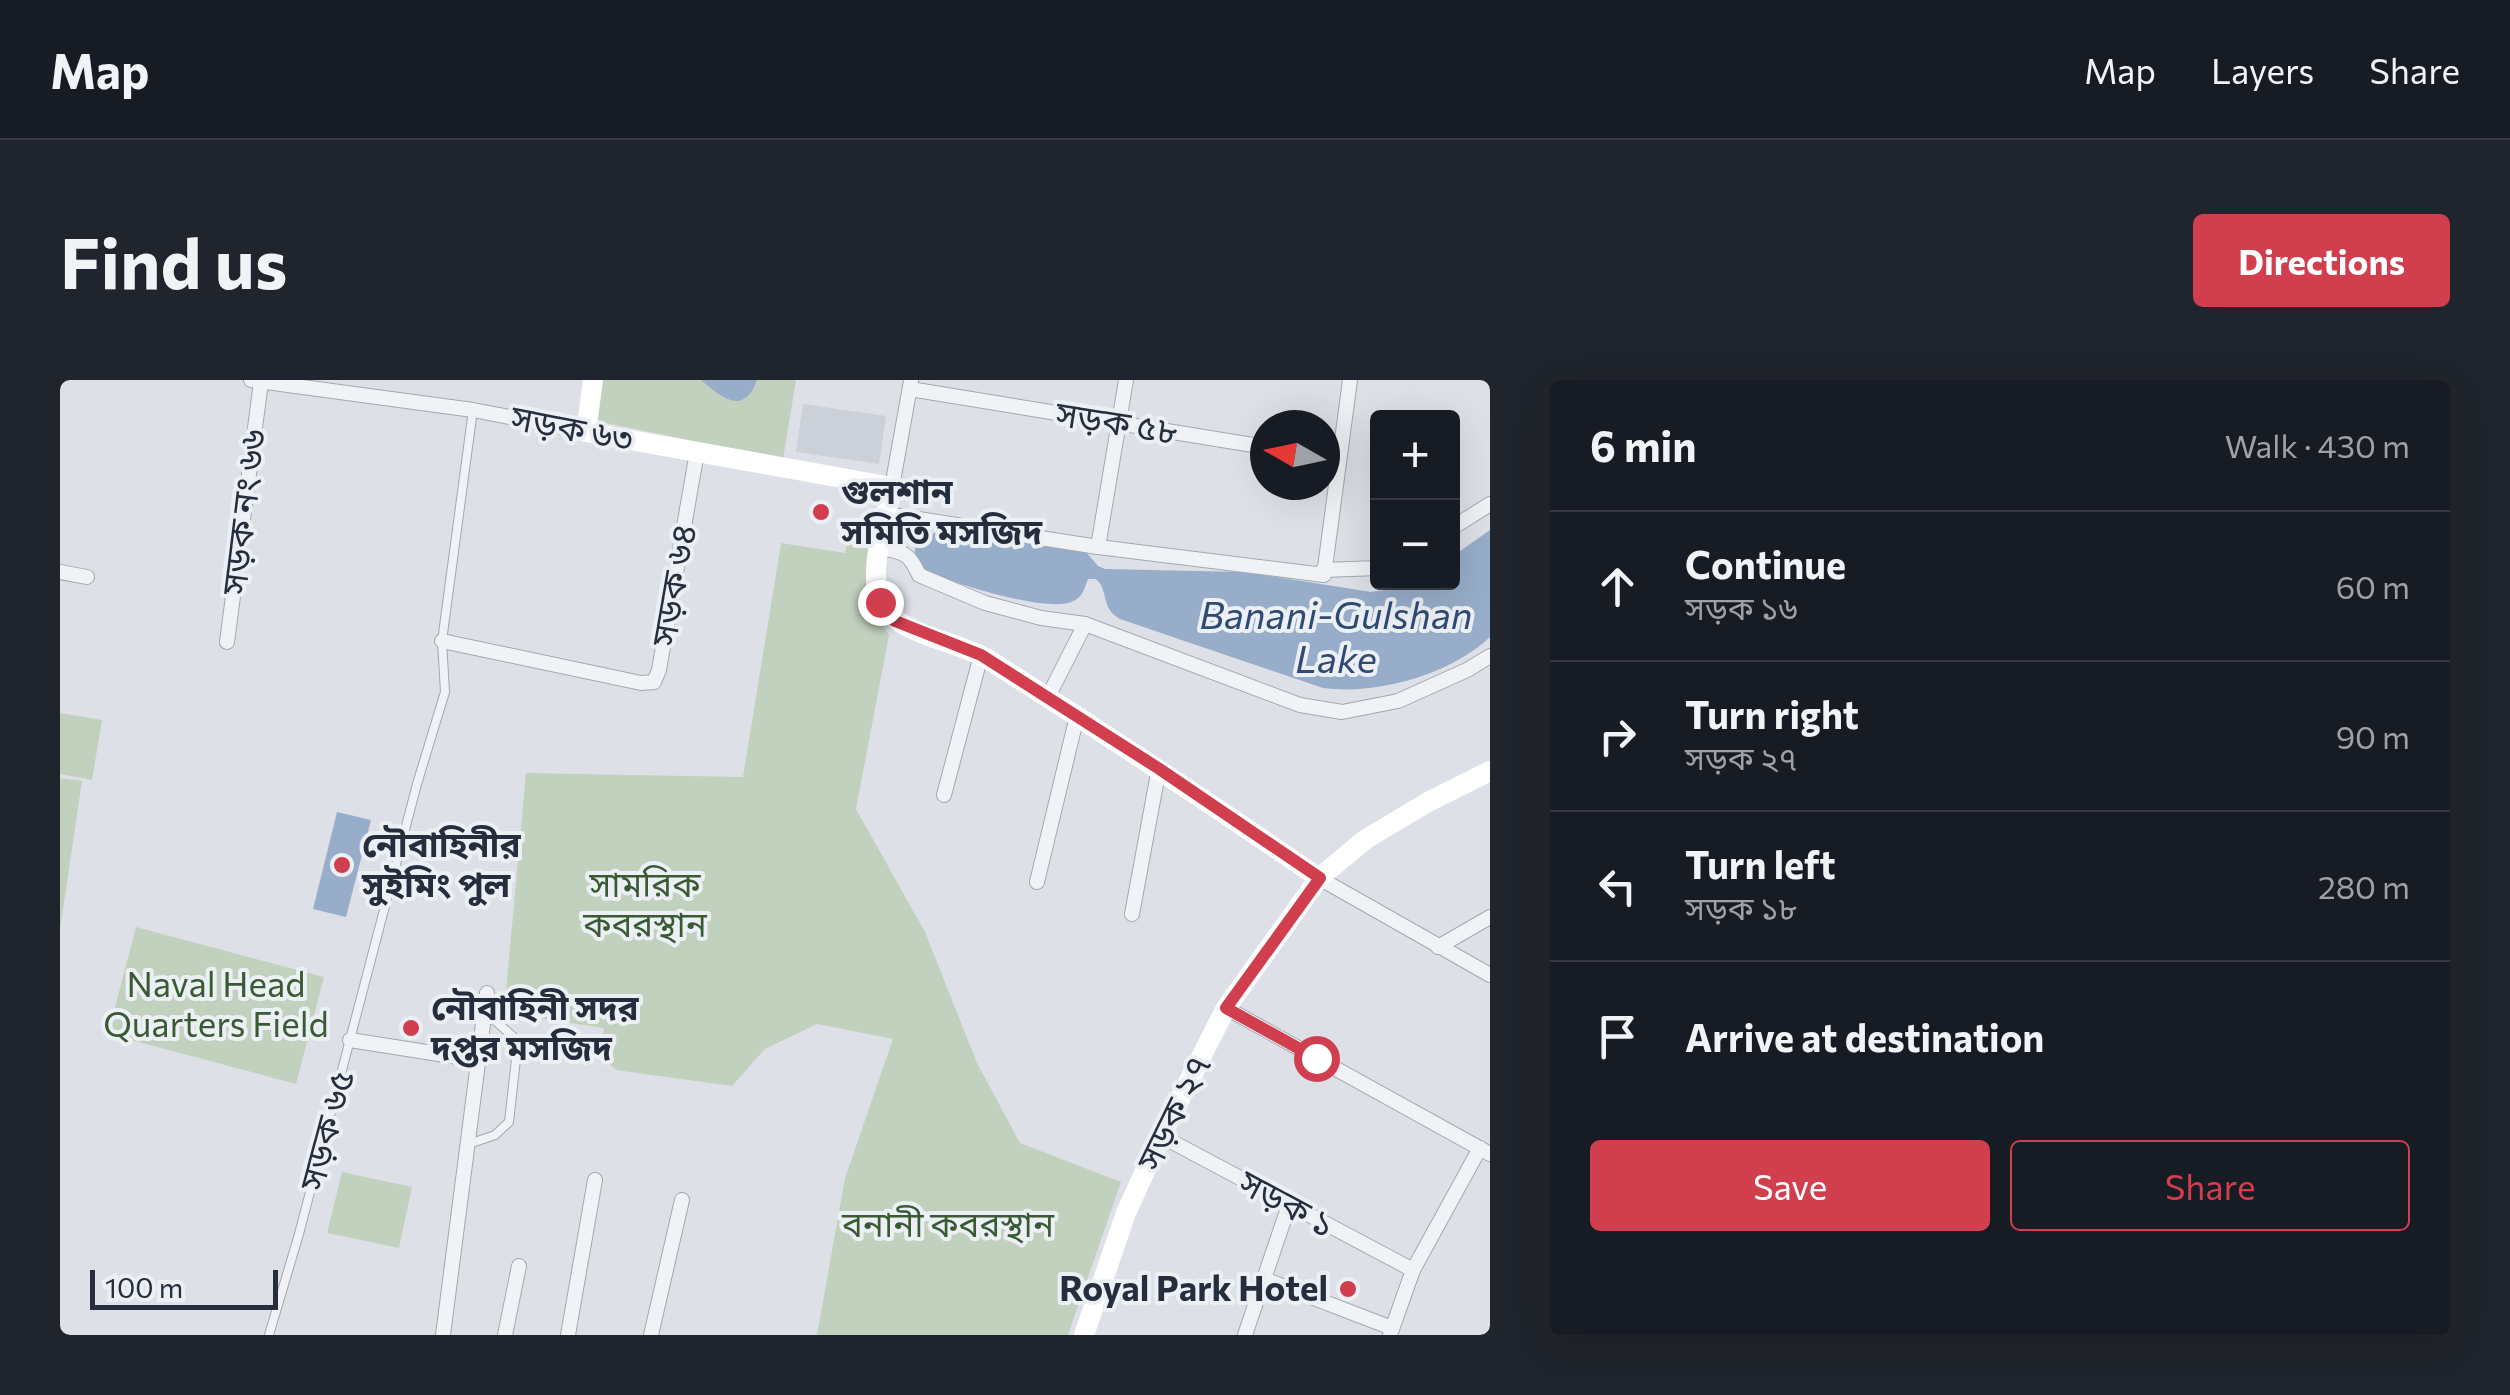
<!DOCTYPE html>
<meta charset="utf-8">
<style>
:root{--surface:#171b24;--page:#20242c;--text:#f1f3f6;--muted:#9ea1a6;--line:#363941;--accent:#d13e4e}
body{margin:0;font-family:Commissioner,"Noto Sans Bengali",sans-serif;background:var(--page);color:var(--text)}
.controls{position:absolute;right:30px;top:30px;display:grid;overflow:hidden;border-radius:10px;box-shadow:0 10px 40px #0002}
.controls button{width:90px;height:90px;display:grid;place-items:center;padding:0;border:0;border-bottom:2px solid var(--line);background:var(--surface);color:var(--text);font:50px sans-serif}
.compass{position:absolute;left:1190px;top:30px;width:90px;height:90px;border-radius:50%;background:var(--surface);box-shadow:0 10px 40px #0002;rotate:279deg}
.scale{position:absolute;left:30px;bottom:25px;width:188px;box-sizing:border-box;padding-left:10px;border:5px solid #262e3e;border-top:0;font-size:28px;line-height:35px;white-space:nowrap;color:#262e3e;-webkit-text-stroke:8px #ecf0f5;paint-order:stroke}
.stop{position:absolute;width:30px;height:30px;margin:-22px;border:8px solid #d13e4e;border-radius:50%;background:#fff}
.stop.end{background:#d13e4e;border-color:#fff;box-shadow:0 2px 10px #0008}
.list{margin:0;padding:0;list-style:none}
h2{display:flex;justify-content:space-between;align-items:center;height:130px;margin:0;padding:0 40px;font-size:42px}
h2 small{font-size:32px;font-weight:400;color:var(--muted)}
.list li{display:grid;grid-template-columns:65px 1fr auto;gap:30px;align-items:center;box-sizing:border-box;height:150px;padding:0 40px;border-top:2px solid var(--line)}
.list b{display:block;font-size:38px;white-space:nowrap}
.list p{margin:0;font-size:32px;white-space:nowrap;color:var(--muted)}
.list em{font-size:32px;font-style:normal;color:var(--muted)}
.actions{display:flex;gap:20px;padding:30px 40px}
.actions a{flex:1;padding:22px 0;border:2px solid var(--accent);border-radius:10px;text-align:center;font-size:35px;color:var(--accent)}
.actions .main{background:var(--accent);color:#fff}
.icon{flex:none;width:55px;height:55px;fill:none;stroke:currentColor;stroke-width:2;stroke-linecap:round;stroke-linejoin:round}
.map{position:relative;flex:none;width:1430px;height:955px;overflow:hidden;border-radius:10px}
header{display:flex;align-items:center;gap:60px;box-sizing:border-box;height:140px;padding:0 50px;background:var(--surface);border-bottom:2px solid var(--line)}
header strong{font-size:48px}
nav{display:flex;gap:55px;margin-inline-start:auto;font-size:35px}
.intro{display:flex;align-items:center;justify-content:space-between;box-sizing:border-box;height:240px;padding:0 60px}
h1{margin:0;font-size:70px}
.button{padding:25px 45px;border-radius:10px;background:var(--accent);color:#fff;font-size:35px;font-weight:700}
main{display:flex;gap:60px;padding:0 60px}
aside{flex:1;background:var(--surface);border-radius:10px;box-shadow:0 10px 40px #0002}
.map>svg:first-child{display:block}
.built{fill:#cbd0d9}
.green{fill:#c2d1be}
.water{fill:#97adc9}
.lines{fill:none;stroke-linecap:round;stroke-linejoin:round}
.lane-casing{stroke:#a2a8b1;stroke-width:10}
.street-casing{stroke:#a2a8b1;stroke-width:16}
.lane{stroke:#f0f2f6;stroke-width:8}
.street{stroke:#f0f2f6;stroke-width:14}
.secondary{stroke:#fff;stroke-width:20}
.route{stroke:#d13e4e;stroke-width:12}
.poi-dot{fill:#d13e4e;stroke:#ecf0f5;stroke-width:4}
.labels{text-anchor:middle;stroke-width:8;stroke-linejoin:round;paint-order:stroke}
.street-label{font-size:35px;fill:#262e3e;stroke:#ecf0f5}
.poi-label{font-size:35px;font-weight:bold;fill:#262e3e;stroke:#ecf0f5;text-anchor:start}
.park-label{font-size:35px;fill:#395a33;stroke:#ecf0f5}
.water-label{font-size:38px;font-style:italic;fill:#304b73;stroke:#ecf0f5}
</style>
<header>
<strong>Map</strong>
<nav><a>Map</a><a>Layers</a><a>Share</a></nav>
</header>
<div class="intro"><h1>Find us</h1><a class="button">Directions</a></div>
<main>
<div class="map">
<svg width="1430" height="955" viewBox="0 0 1430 955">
<rect width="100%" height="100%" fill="#dde1e7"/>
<path class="built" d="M743 24 826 36 819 84 736 72Z"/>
<g class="green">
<path d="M541 0H736L723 79 535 41Z"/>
<path d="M789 154 814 159C801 200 804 221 829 255L796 429 865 552 917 683 960 763 1061 802 1008 955H757L785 798 833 659 757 644 705 669 672 706 556 690 540 675 544 648 444 633 466 393 683 397 721 163 785 173Z"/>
<path d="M0 333 42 340 32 400 0 394Z"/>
<path d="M0 398 22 401 0 550Z"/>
<path d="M76 547 264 597 236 704 48 654Z"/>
<path d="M282 792 352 807 339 868 267 853Z"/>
</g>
<g class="water">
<path d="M641 0H697C684 37 661 17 641 0Z"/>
<path d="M892 150 1026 172 1038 186 1045 189 1184 192 1311 212 1333 209 1347 203 1392 202 1393 176 1430 150V257C1390 295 1317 315 1263 308L1060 239C1040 228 1049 210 1036 199H1028C1025 206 1024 214 1017 219 994 237 898 203 871 194 838 167 861 153 892 150Z"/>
<path d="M277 432 311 440 286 537 253 529Z"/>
</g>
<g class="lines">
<g class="lane-casing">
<g id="lane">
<path d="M406 765 435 755 449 742 458 661 424 631"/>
<path d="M209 955 239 854 357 404 385 312 382 261 413 30"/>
</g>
</g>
<g class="street-casing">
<g id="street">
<path d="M191 0 413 30 526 52"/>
<path d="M850 9 1205 67"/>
<path d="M832 107 851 1"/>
<path d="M827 134 1038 167 1264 195 1290 0"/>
<path d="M1392 148 1430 124"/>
<path d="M1038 167 1066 0"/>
<path d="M820 168C843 172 849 172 859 195L925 223 981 238 1025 244"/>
<path d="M1263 190 1318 188"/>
<path d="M0 192 27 197"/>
<path d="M382 261 581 303 594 302 599 290 637 72"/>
<path d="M167 262 201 2"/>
<path d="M988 317 1025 244 1240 325 1282 332 1338 321 1407 290 1430 276"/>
<path d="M884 415 921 275"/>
<path d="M1259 498 1430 595"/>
<path d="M977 502 1017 336"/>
<path d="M1072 534 1099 388"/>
<path d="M1378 567 1430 537"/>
<path d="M1166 628 1430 774"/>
<path d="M290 660 417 680"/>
<path d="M1101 756 1353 890"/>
<path d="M1204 899 1332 948"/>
<path d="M383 955 427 613"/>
<path d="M445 955 459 886"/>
<path d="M508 955 535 800"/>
<path d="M591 955 622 820"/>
<path d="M1185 955 1229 825"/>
<path d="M1330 955 1353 890 1420 768"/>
</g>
</g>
<use href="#lane" class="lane"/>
<use href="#street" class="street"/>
<g class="secondary">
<path d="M533 0 526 52 832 107C826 140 805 197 823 226 841 256 899 261 929 280 1041 351 1150 423 1259 498"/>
<path d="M1024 955 1066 833 1101 756 1166 628 1259 498 1306 459 1368 422 1430 391"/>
</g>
</g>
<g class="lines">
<path class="route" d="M820 222 835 241 921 275 1098 388 1260 498 1166 628 1256 678"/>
</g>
<g class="poi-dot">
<circle cx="761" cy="132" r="10"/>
<circle cx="282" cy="485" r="10"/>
<circle cx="351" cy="648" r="10"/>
<circle cx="1288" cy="909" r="10"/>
</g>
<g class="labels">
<g class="street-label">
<text transform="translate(1057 43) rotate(9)" y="12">সড়ক ৫৮</text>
<text transform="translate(512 49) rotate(11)" y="12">সড়ক ৬৩</text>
<text transform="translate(184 132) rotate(-83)" y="12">সড়ক নং ৬৬</text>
<text transform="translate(614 205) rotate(-80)" y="12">সড়ক ৬৪</text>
<text transform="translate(1114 733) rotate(-64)" y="12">সড়ক ২৭</text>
<text transform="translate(267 750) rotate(-75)" y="12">সড়ক ৬৫</text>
<text transform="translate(1227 824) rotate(28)" y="12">সড়ক ১</text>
</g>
<g class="poi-label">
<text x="781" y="124">গুলশান<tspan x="781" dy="40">সমিতি মসজিদ</tspan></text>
<text x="302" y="477">নৌবাহিনীর<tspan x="302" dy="40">সুইমিং পুল</tspan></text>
<text x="371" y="640">নৌবাহিনী সদর<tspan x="371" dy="40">দপ্তর মসজিদ</tspan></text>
<text x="1268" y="921" text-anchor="end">Royal Park Hotel</text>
</g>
<g class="park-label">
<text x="585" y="517">সামরিক<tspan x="585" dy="40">কবরস্থান</tspan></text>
<text x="156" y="617">Naval Head<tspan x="156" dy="40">Quarters Field</tspan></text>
<text x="888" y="857">বনানী কবরস্থান</text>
</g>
<g class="water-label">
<text x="1276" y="249">Banani-Gulshan<tspan x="1276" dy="44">Lake</tspan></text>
</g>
</g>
</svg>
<div class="controls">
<button>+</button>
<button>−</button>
</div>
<svg class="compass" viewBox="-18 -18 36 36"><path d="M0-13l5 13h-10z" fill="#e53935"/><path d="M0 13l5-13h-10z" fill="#9ea1a6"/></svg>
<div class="scale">100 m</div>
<div class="stop" style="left:1256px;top:678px"></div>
<div class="stop end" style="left:820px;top:222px"></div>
</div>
<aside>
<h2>6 min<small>Walk · 430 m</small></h2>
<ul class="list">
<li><svg class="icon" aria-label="ahead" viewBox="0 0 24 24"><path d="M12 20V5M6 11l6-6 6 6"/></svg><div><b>Continue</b><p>সড়ক ১৬</p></div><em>60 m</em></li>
<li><svg class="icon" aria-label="right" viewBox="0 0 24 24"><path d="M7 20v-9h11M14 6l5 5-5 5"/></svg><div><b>Turn right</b><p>সড়ক ২৭</p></div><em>90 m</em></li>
<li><svg class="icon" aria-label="left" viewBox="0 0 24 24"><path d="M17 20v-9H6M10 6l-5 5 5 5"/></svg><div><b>Turn left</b><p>সড়ক ১৮</p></div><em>280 m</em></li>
<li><svg class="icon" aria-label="arrive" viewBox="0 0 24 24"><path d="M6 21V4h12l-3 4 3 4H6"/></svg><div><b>Arrive at destination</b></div></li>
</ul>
<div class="actions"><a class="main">Save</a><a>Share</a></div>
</aside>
</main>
